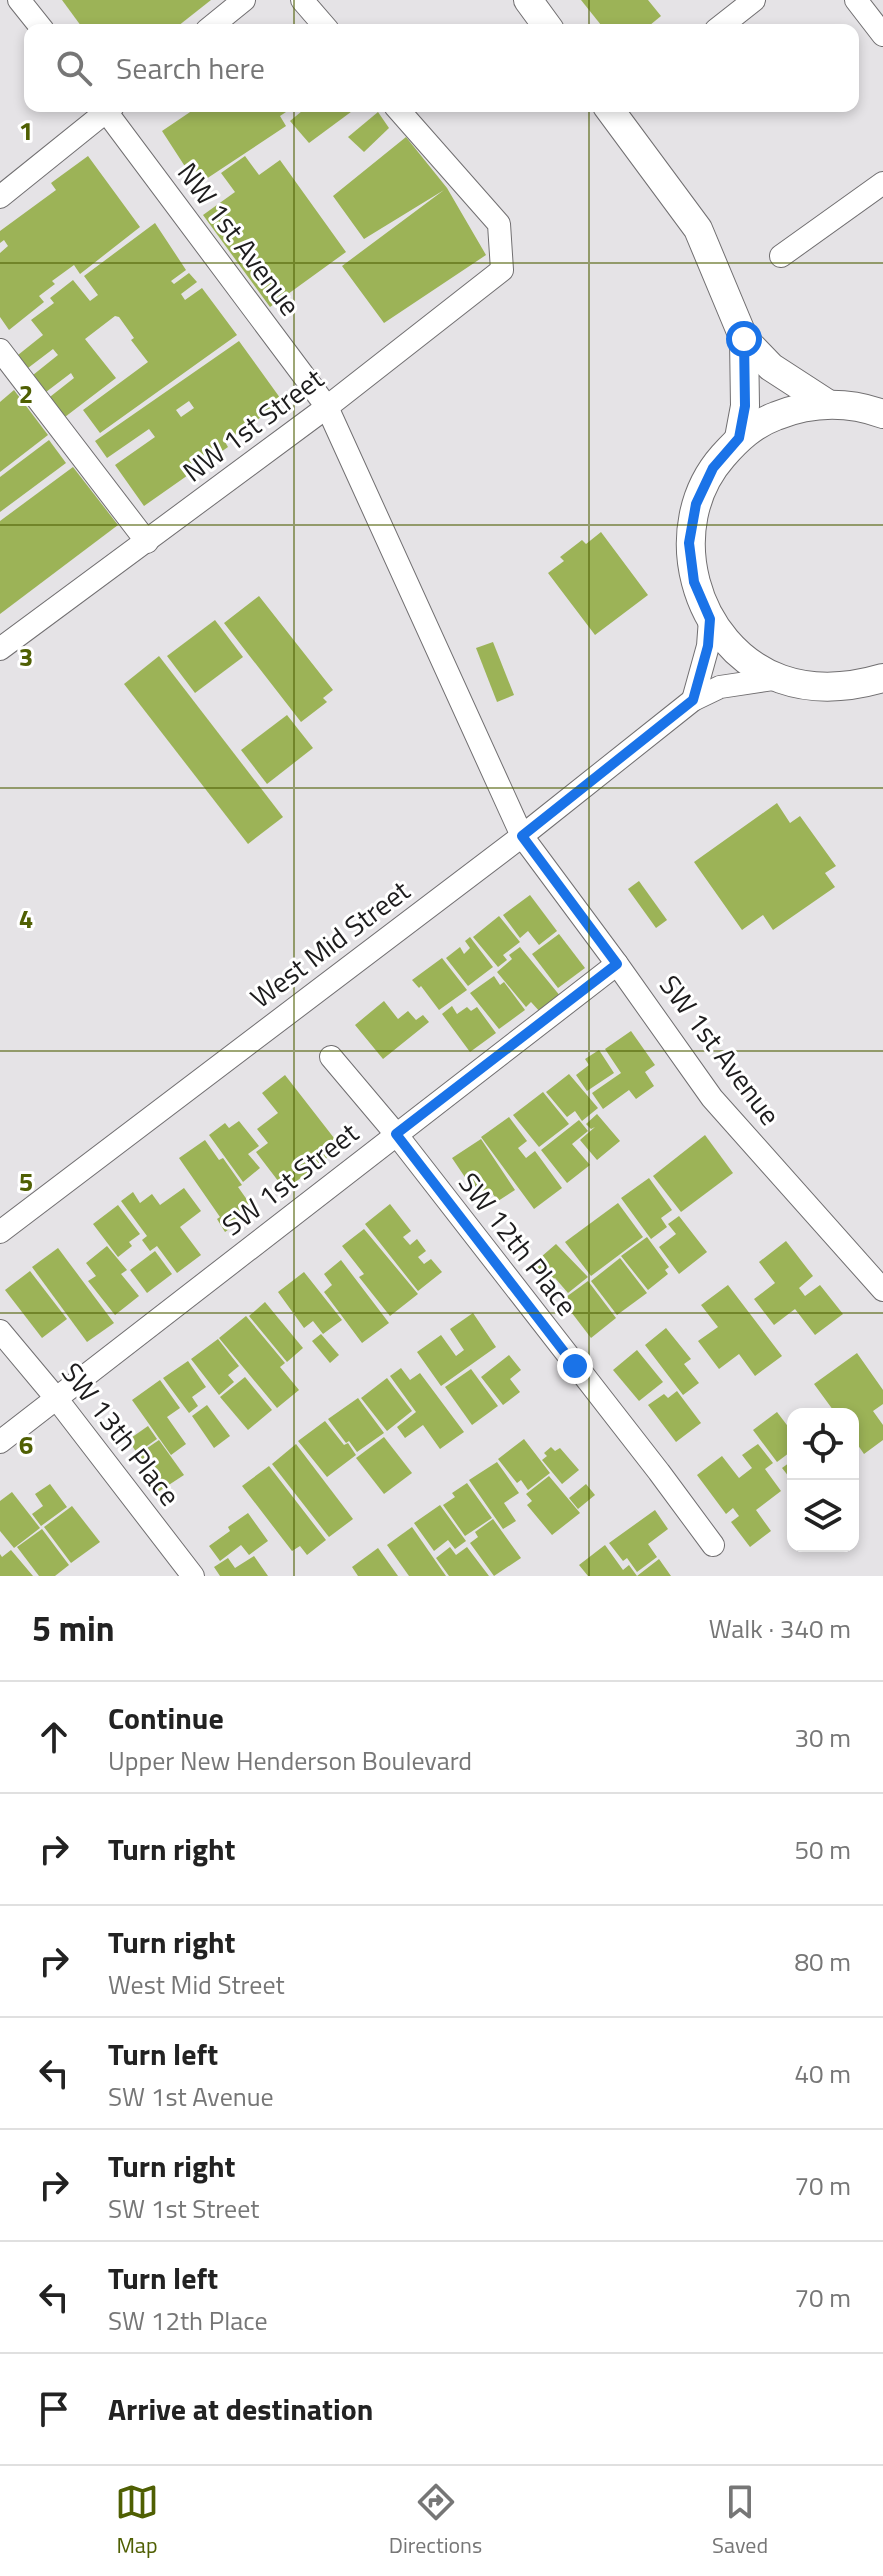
<!DOCTYPE html>
<meta charset="utf-8">
<style>
:root{--surface:#fff;--page:#f2f2f2;--text:#222;--muted:#767676;--line:#e0e0e0;--accent:#4f5f03}
body{margin:0;font-family:"Titillium Web",sans-serif;background:var(--page);color:var(--text)}
.controls{position:absolute;right:24px;bottom:24px;display:grid;overflow:hidden;border-radius:16px;box-shadow:0 4px 12px #0003}
.controls button{width:72px;height:72px;display:grid;place-items:center;padding:0;border:0;border-bottom:2px solid var(--line);background:var(--surface);color:var(--text);font:40px sans-serif}
.stop{position:absolute;width:24px;height:24px;margin:-18px;border:6px solid #1a73e8;border-radius:50%;background:#fff}
.stop.end{background:#1a73e8;border-color:#fff;box-shadow:0 2px 8px #0008}
.list{margin:0;padding:0;list-style:none}
h2{display:flex;justify-content:space-between;align-items:center;height:104px;margin:0;padding:0 32px;font-size:34px}
h2 small{font-size:26px;font-weight:400;color:var(--muted)}
.list li{display:grid;grid-template-columns:52px 1fr auto;gap:24px;align-items:center;box-sizing:border-box;height:112px;padding:0 32px;border-top:2px solid var(--line)}
.list b{display:block;font-size:30px;white-space:nowrap}
.list p{margin:0;font-size:26px;white-space:nowrap;color:var(--muted)}
.list em{font-size:26px;font-style:normal;color:var(--muted)}
.icon{flex:none;width:44px;height:44px;fill:none;stroke:currentColor;stroke-width:2;stroke-linecap:round;stroke-linejoin:round}
.map{position:relative;flex:none;width:883px;height:1576px;overflow:hidden}
.search{position:absolute;background:var(--surface);box-shadow:0 4px 12px #0003;left:24px;right:24px;top:24px;height:88px;display:flex;align-items:center;gap:20px;box-sizing:border-box;padding:0 28px;border-radius:16px;color:var(--muted);font-size:30px}
.sheet{height:888px;background:var(--surface)}
nav{display:flex;justify-content:space-around;align-items:center;box-sizing:border-box;height:112px;border-top:2px solid var(--line);background:var(--surface);font-size:22px;color:var(--muted)}
nav a{display:grid;justify-items:center;gap:4px}
nav .on{color:var(--accent)}
.map>svg:first-child{display:block}
.building{fill:#9cb357;fill-rule:evenodd}
.lines{fill:none;stroke-linecap:round;stroke-linejoin:round}
.minor-casing{stroke:#716f71;stroke-width:24}
.tertiary-casing{stroke:#716f71;stroke-width:30}
.minor{stroke:#fff;stroke-width:22}
.tertiary{stroke:#fff;stroke-width:28}
.route{stroke:#1a73e8;stroke-width:10}
.grid{fill:none;stroke:#4f5f03;stroke-width:2;stroke-opacity:0.55}
.labels{text-anchor:middle;stroke-width:6;stroke-linejoin:round;paint-order:stroke}
.street-label{font-size:28px;fill:#1d1c1d;stroke:#fff}
.grid-label{font-size:26px;text-anchor:middle;font-weight:bold;fill:#4f5f03;stroke:#fff;stroke-width:6;stroke-linejoin:round;paint-order:stroke}
</style>
<div class="map">
<svg width="883" height="1576" viewBox="0 0 883 1576">
<rect width="100%" height="100%" fill="#e5e3e6"/>
<g class="building">
<path d="M62 0H211L173 30H84Z"/>
<path d="M581 0H648L661 16 644 30H605Z"/>
<path d="M199 106H295L280 116 286 126 197 185 162 131Z"/>
<path d="M308 106H359L309 143 290 121Z"/>
<path d="M378 112 389 128 364 152 348 137Z"/>
<path d="M406 137 447 188 486 255 384 323 342 266 444 190 364 239 333 196Z"/>
<path d="M88 156 140 227 80 274 74 265 52 281 55 284 39 296 44 302 9 330 0 317V253L8 246 4 240 0 243V231L56 190 51 183Z"/>
<path d="M245 156 259 175 280 160 346 252 270 307 203 215 235 192 221 173Z"/>
<path d="M155 223 186 270 171 281 174 284 189 273 197 282 181 294 185 300 202 288 237 335 100 433 83 410 148 362 131 340 134 338 119 317 115 316 85 339 116 378 61 420 46 400 74 378 71 373 46 392 33 375 58 355 53 349 28 368 18 355 43 335 31 320 54 303 50 298 73 280 90 301 98 295 84 276Z"/>
<path d="M239 341 283 402 225 442 228 447 144 506 115 465 155 437 149 429 107 458 95 441ZM189 401 194 408 181 417 176 410Z"/>
<path d="M14 390 48 435 0 472V402Z"/>
<path d="M49 440 66 463 0 512V477Z"/>
<path d="M73 467 118 525 0 614V521Z"/>
<path d="M601 532 648 595 595 635 548 573 564 561 560 557 582 540 586 544Z"/>
<path d="M259 596 333 690 323 698 327 702 301 722 224 623Z"/>
<path d="M215 620 243 657 195 693 167 656Z"/>
<path d="M493 642 514 695 497 702 476 648Z"/>
<path d="M159 656 283 817 248 844 124 684Z"/>
<path d="M287 715 313 748 267 784 241 750Z"/>
<path d="M777 803 790 823 800 816 836 866 825 873 835 887 773 930 763 915 742 930 694 862Z"/>
<path d="M639 881 667 920 656 928 628 889Z"/>
<path d="M530 895 557 931 539 945 528 931 520 938 503 915Z"/>
<path d="M499 916 520 942 503 955 507 960 498 967 473 937Z"/>
<path d="M559 934 585 968 558 988 532 954Z"/>
<path d="M470 937 493 967 468 986 446 958 460 947 464 954 470 948 465 941Z"/>
<path d="M520 947 561 997 541 1013 531 1002 526 1007 497 972 512 959 509 955Z"/>
<path d="M442 958 467 990 439 1010 421 986 419 988 412 980Z"/>
<path d="M494 976 500 985 504 982 525 1010 499 1029 470 993Z"/>
<path d="M384 1001 398 1019 408 1011 416 1020 423 1015 429 1022 383 1059 355 1025Z"/>
<path d="M452 1006 457 1014 467 1007 471 1011 477 1007 496 1033 470 1052 442 1014Z"/>
<path d="M631 1031 655 1065 645 1072 654 1086 636 1099 629 1090 603 1109 592 1093 621 1073 605 1049Z"/>
<path d="M599 1050 614 1073 587 1091 576 1075 589 1065 585 1059Z"/>
<path d="M569 1074 598 1108 582 1121 575 1111 567 1117 546 1092Z"/>
<path d="M285 1075 341 1147 285 1190 256 1152 268 1143 257 1129 278 1113 262 1093Z"/>
<path d="M543 1092 569 1124 539 1147 513 1115Z"/>
<path d="M597 1114 620 1141 597 1160 580 1140 595 1127 591 1129 586 1124Z"/>
<path d="M509 1117 527 1141 518 1148 526 1158 535 1151 562 1188 534 1209 481 1137Z"/>
<path d="M579 1120 588 1131 572 1144 590 1165 567 1183 541 1150Z"/>
<path d="M239 1121 259 1146 248 1154 260 1168 243 1182 209 1135 225 1123 229 1128Z"/>
<path d="M705 1135 733 1173 681 1212 653 1176Z"/>
<path d="M481 1139 515 1190 498 1201 490 1190 479 1198 452 1158Z"/>
<path d="M205 1140 219 1160 223 1158 242 1185 238 1187 255 1211 225 1232 217 1219 220 1217 179 1158Z"/>
<path d="M649 1178 672 1210 661 1218 667 1227 651 1239 621 1198Z"/>
<path d="M184 1188 201 1211 180 1227 201 1255 177 1273 157 1246 150 1251 142 1240 147 1236 121 1201 133 1192 140 1203 152 1194 160 1205Z"/>
<path d="M618 1203 643 1237 591 1276 565 1242Z"/>
<path d="M390 1204 411 1231 403 1237 410 1245 417 1239 426 1251 418 1257 424 1264 431 1259 442 1272 418 1291 365 1224Z"/>
<path d="M118 1205 140 1234 129 1242 132 1246 118 1257 93 1224Z"/>
<path d="M679 1216 707 1252 679 1274 659 1247 676 1234 668 1224Z"/>
<path d="M364 1229 418 1294 390 1316 359 1277 364 1274 342 1246Z"/>
<path d="M647 1237 669 1267 665 1270 668 1274 648 1290 621 1256Z"/>
<path d="M786 1241 813 1276 799 1288 805 1296 820 1285 843 1314 815 1335 795 1309 774 1325 754 1299 775 1283 759 1262Z"/>
<path d="M556 1244 588 1277 568 1293 555 1278 550 1282 534 1263Z"/>
<path d="M107 1246 127 1270 121 1274 139 1296 115 1315 88 1281 96 1276 86 1263Z"/>
<path d="M58 1248 114 1323 87 1342 32 1267Z"/>
<path d="M155 1251 172 1274 147 1293 130 1270Z"/>
<path d="M620 1258 647 1293 617 1315 591 1281Z"/>
<path d="M341 1260 389 1323 362 1343 324 1292 332 1285 324 1274Z"/>
<path d="M30 1271 67 1319 42 1338 5 1290Z"/>
<path d="M304 1272 342 1320 323 1334 313 1321 304 1328 278 1292Z"/>
<path d="M588 1281 616 1318 591 1338 562 1300Z"/>
<path d="M728 1285 782 1356 755 1376 739 1354 719 1369 698 1341 718 1327 701 1305Z"/>
<path d="M265 1302 303 1348 287 1362 249 1316Z"/>
<path d="M473 1313 496 1347 441 1386 417 1352 441 1335 456 1356 464 1350 450 1329Z"/>
<path d="M246 1316 285 1363 280 1367 299 1390 277 1408 219 1338Z"/>
<path d="M666 1328 691 1359 684 1364 699 1383 683 1395 645 1345Z"/>
<path d="M321 1334 339 1355 330 1363 312 1341Z"/>
<path d="M218 1339 239 1366 228 1375 234 1382 219 1395 191 1359Z"/>
<path d="M637 1350 663 1382 639 1401 613 1370Z"/>
<path d="M857 1353 883 1390V1404L873 1411 883 1425V1440L864 1454 853 1438V1414H836L814 1384Z"/>
<path d="M509 1355 521 1370 510 1379 520 1392 503 1405 481 1377Z"/>
<path d="M188 1361 206 1387 192 1397 198 1406 189 1413 163 1378Z"/>
<path d="M401 1368 410 1380 420 1373 464 1432 440 1449 423 1425 405 1438 397 1427 416 1412 390 1376Z"/>
<path d="M471 1369 498 1406 472 1425 445 1387Z"/>
<path d="M245 1377 272 1410 248 1430 220 1397Z"/>
<path d="M387 1378 412 1411 387 1431 361 1398Z"/>
<path d="M160 1380 180 1408 167 1417 186 1444 171 1455 132 1400Z"/>
<path d="M677 1391 701 1423 676 1442 648 1405 664 1394 668 1398Z"/>
<path d="M358 1398 384 1433 357 1452 349 1441 346 1443 328 1419Z"/>
<path d="M207 1405 230 1436 214 1448 192 1416Z"/>
<path d="M777 1412 793 1433V1450L777 1462 753 1430Z"/>
<path d="M325 1421 344 1445 348 1443 356 1455 327 1477 298 1441Z"/>
<path d="M148 1426 157 1439 137 1453 128 1440Z"/>
<path d="M384 1437 412 1473 384 1494 356 1458Z"/>
<path d="M524 1439 550 1473 528 1490 521 1480 517 1483 498 1459Z"/>
<path d="M159 1440 184 1475 158 1492 134 1457Z"/>
<path d="M296 1444 353 1519 329 1537 272 1464Z"/>
<path d="M758 1444 773 1463 765 1469 781 1491 756 1510 771 1531 750 1547 731 1522 739 1516 733 1508 726 1514 697 1475 722 1456 739 1478 752 1468 742 1455Z"/>
<path d="M551 1447 555 1451 560 1448 579 1470 562 1484 542 1460 547 1456 544 1453Z"/>
<path d="M793 1460V1482L782 1468Z"/>
<path d="M497 1462 519 1493 504 1503 516 1521 503 1529 469 1480Z"/>
<path d="M269 1466 326 1540 307 1555 300 1546 292 1551 242 1486Z"/>
<path d="M549 1476 580 1513 552 1535 527 1505 532 1501 526 1494Z"/>
<path d="M467 1483 492 1518 465 1536 443 1505 455 1497 452 1493Z"/>
<path d="M50 1484 67 1507 41 1526 32 1514 43 1506 35 1494Z"/>
<path d="M586 1484 595 1495 578 1509 569 1498Z"/>
<path d="M12 1492 40 1528 14 1548 0 1531V1501Z"/>
<path d="M440 1505 466 1541 455 1549 448 1540 434 1551 414 1523Z"/>
<path d="M72 1506 100 1542 71 1563 44 1527Z"/>
<path d="M655 1510 668 1529 648 1544 657 1557 637 1572 627 1558 623 1561 609 1543Z"/>
<path d="M248 1513 268 1541 249 1555 241 1545 220 1561 209 1546 230 1531 228 1527Z"/>
<path d="M493 1519 521 1558 494 1576 470 1543 478 1537 475 1532Z"/>
<path d="M412 1527 446 1576H409L387 1545Z"/>
<path d="M42 1529 69 1565 55 1576H39L17 1547Z"/>
<path d="M605 1545 623 1570 629 1565 637 1576 659 1559 671 1576H588L579 1565Z"/>
<path d="M450 1547 456 1555 467 1547 489 1576H449L436 1558Z"/>
<path d="M378 1548 398 1576H358L352 1567Z"/>
<path d="M11 1550 33 1576H0V1554L2 1557Z"/>
<path d="M254 1556 268 1576H220L214 1567 228 1558 235 1568Z"/>
</g>
<g class="lines">
<g class="minor-casing">
<g id="minor">
<path d="M19 0 43 30"/>
<path d="M302 0 328 30"/>
<path d="M856 0 883 35"/>
<path d="M207 30 244 0"/>
<path d="M716 30 754 0"/>
<path d="M102 106 327 407 522 836 617 964 712 1098 883 1290"/>
<path d="M0 197 113 106"/>
<path d="M781 256 883 183"/>
<path d="M0 350 147 542"/>
<path d="M0 649 327 407 502 270 499 224 395 106"/>
<path d="M693 700 708 646 710 619"/>
<path d="M331 1057 396 1134 659 1472 713 1545"/>
<path d="M0 1232 522 836 693 700 720 687 780 678"/>
<path d="M0 1331 56 1398 193 1576"/>
<path d="M0 1442 617 964"/>
</g>
</g>
<g class="tertiary-casing">
<g id="tertiary">
<path d="M528 0 550 30"/>
<path d="M607 106 698 229 744 339 771 367 828 404"/>
<path d="M883 414C847 401 811 402 776 416 754 424 738 439 723 456 661 526 693 647 781 679 815 691 849 688 883 678"/>
<path d="M739 438 745 406 744 339"/>
</g>
</g>
<use href="#minor" class="minor"/>
<use href="#tertiary" class="tertiary"/>
</g>
<g class="lines">
<path class="route" d="M575 1366 396 1134 617 964 522 836 693 700 708 646 710 619 694 582 689 543 696 504 713 468 739 438 745 406 744 339"/>
</g>
<path class="grid" d="M294 0V30M589 0V30M294 106V1576M589 106V1576M0 263H883M0 525H883M0 788H883M0 1051H883M0 1313H883"/>
<g class="labels">
<g class="street-label">
<text transform="translate(239 239) rotate(53)" y="10">NW 1st Avenue</text>
<text transform="translate(253 425) rotate(-37)" y="10">NW 1st Street</text>
<text transform="translate(330 944) rotate(-37)" y="10">West Mid Street</text>
<text transform="translate(720 1050) rotate(53)" y="10">SW 1st Avenue</text>
<text transform="translate(290 1179) rotate(-38)" y="10">SW 1st Street</text>
<text transform="translate(518 1244) rotate(52)" y="10">SW 12th Place</text>
<text transform="translate(121 1434) rotate(52)" y="10">SW 13th Place</text>
</g>
</g>
<g class="grid-label">
<text x="26" y="140">1</text>
<text x="26" y="403">2</text>
<text x="26" y="666">3</text>
<text x="26" y="928">4</text>
<text x="26" y="1191">5</text>
<text x="26" y="1454">6</text>
</g>
</svg>
<div class="controls">
<button><svg class="icon" aria-label="locate" viewBox="0 0 24 24"><circle cx="12" cy="12" r="6"/><path d="M12 2v4M12 18v4M2 12h4M18 12h4"/></svg></button>
<button><svg class="icon" aria-label="layers" viewBox="0 0 24 24"><path d="M12 4l9 5-9 5-9-5zM3 14l9 5 9-5"/></svg></button>
</div>
<div class="stop" style="left:744px;top:339px"></div>
<div class="stop end" style="left:575px;top:1366px"></div>
<div class="search"><svg class="icon" aria-label="search" viewBox="0 0 24 24"><circle cx="10" cy="10" r="6"/><path d="M15 15l6 6"/></svg>Search here</div>
</div>
<section class="sheet">
<h2>5 min<small>Walk · 340 m</small></h2>
<ul class="list">
<li><svg class="icon" aria-label="ahead" viewBox="0 0 24 24"><path d="M12 20V5M6 11l6-6 6 6"/></svg><div><b>Continue</b><p>Upper New Henderson Boulevard</p></div><em>30 m</em></li>
<li><svg class="icon" aria-label="right" viewBox="0 0 24 24"><path d="M7 20v-9h11M14 6l5 5-5 5"/></svg><div><b>Turn right</b></div><em>50 m</em></li>
<li><svg class="icon" aria-label="right" viewBox="0 0 24 24"><path d="M7 20v-9h11M14 6l5 5-5 5"/></svg><div><b>Turn right</b><p>West Mid Street</p></div><em>80 m</em></li>
<li><svg class="icon" aria-label="left" viewBox="0 0 24 24"><path d="M17 20v-9H6M10 6l-5 5 5 5"/></svg><div><b>Turn left</b><p>SW 1st Avenue</p></div><em>40 m</em></li>
<li><svg class="icon" aria-label="right" viewBox="0 0 24 24"><path d="M7 20v-9h11M14 6l5 5-5 5"/></svg><div><b>Turn right</b><p>SW 1st Street</p></div><em>70 m</em></li>
<li><svg class="icon" aria-label="left" viewBox="0 0 24 24"><path d="M17 20v-9H6M10 6l-5 5 5 5"/></svg><div><b>Turn left</b><p>SW 12th Place</p></div><em>70 m</em></li>
<li><svg class="icon" aria-label="arrive" viewBox="0 0 24 24"><path d="M6 21V4h12l-3 4 3 4H6"/></svg><div><b>Arrive at destination</b></div></li>
</ul>
</section>
<nav>
<a class="on"><svg class="icon" aria-label="map" viewBox="0 0 24 24"><path d="M3 6l6-2 6 2 6-2v14l-6 2-6-2-6 2zM9 4v14M15 6v14"/></svg>Map</a>
<a><svg class="icon" aria-label="directions" viewBox="0 0 24 24"><path d="M12 3l9 9-9 9-9-9zM9 14v-3h6M13 9l2 2-2 2"/></svg>Directions</a>
<a><svg class="icon" aria-label="saved" viewBox="0 0 24 24"><path d="M7 4h10v16l-5-4-5 4z"/></svg>Saved</a>
</nav>
